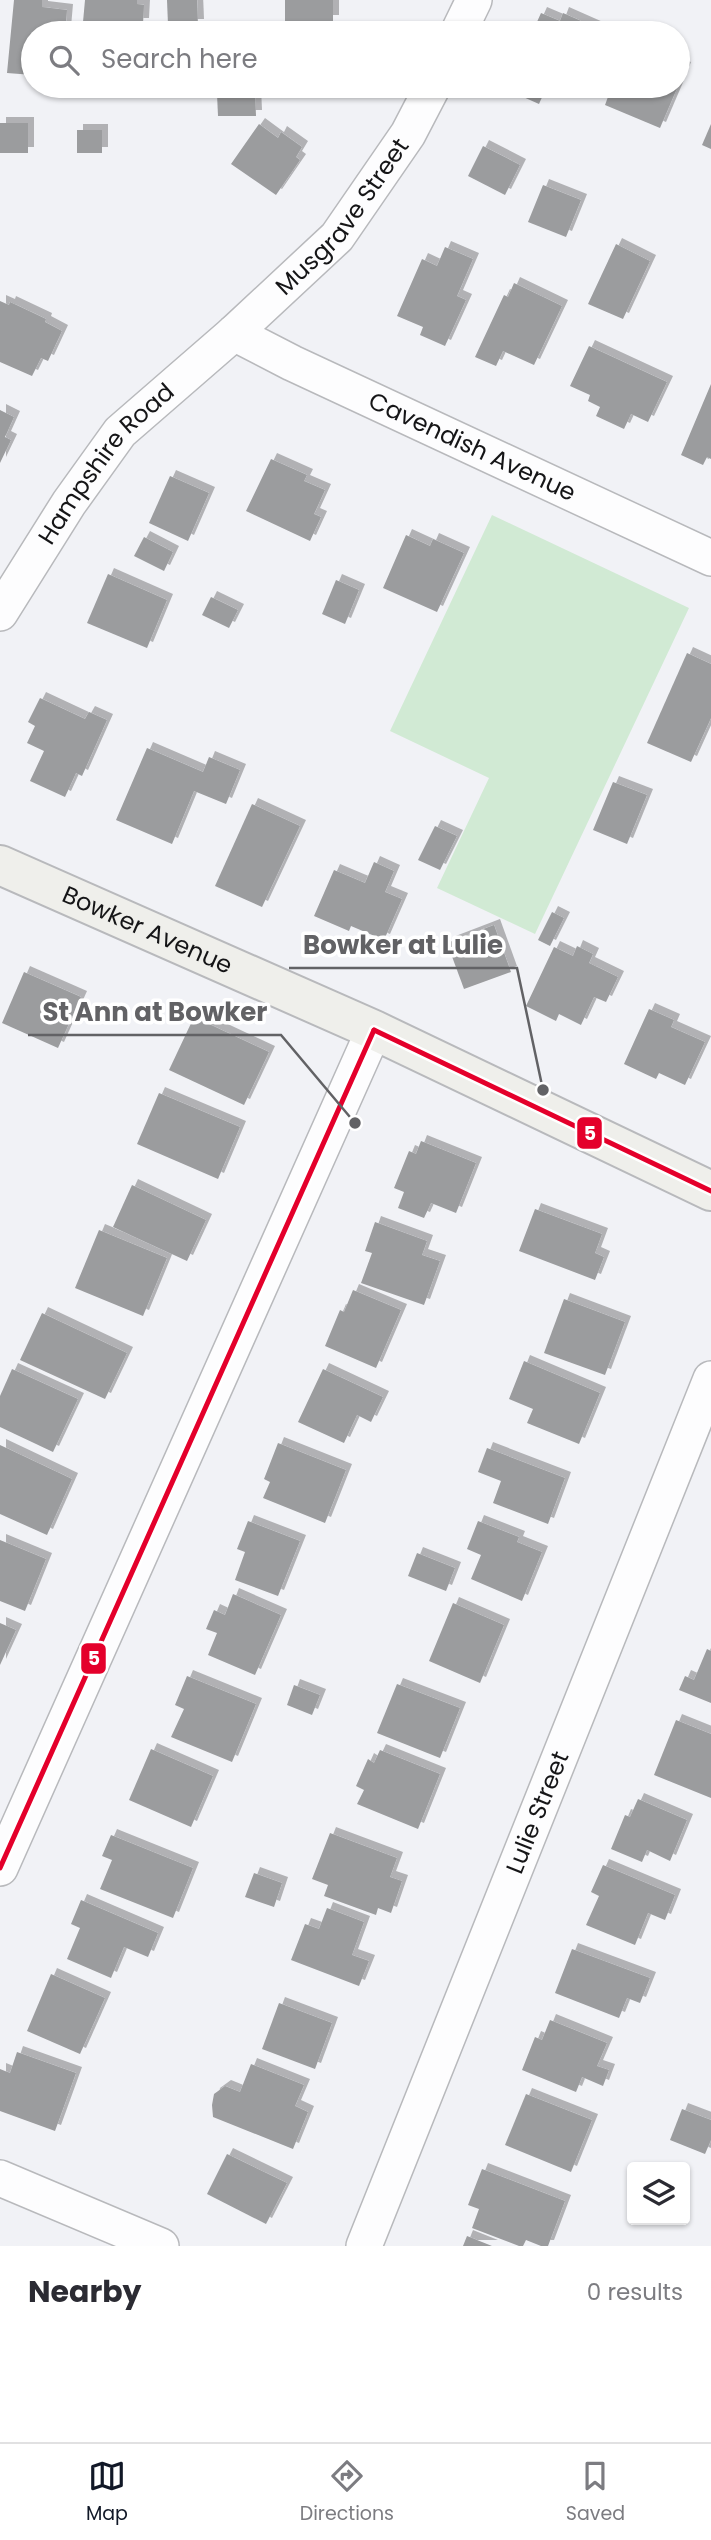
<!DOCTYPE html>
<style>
:root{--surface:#fff;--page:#f7f7f7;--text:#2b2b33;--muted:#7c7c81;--line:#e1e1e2;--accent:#111827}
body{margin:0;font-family:Poppins,sans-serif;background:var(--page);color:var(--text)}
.controls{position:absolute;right:21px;bottom:21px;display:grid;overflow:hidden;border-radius:7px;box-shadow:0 2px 5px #0004}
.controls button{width:63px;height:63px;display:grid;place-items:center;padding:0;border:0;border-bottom:2px solid var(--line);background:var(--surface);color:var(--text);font:35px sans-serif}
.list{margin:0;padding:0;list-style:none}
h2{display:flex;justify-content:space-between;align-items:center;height:91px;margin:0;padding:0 28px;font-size:30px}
h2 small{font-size:23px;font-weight:400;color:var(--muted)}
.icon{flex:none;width:38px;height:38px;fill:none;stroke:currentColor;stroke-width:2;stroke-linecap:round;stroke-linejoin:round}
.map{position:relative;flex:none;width:711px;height:2246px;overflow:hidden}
.search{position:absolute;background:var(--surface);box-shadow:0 2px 5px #0004;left:21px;right:21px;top:21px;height:77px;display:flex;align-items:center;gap:18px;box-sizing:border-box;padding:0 24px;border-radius:38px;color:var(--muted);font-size:26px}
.sheet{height:196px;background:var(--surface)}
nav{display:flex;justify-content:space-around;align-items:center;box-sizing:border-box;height:98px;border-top:2px solid var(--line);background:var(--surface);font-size:19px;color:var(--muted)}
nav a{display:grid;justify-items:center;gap:4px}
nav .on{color:var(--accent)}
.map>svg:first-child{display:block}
.green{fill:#d1ead4}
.building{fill:#9b9c9e;filter:url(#shadow)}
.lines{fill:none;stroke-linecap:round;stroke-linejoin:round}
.street-casing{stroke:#b8b9bc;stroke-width:38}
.secondary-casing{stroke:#b8b9bc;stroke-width:42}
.street{stroke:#fdfdfe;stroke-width:35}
.secondary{stroke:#efefeb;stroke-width:38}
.bus-1-casing{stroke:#fff;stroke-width:10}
.bus-1{stroke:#e4002b;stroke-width:5}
.labels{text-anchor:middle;stroke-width:7;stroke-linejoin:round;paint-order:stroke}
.street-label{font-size:24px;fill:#151517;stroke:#fff}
.leader{fill:none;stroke:#626265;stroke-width:2.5}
.callout-dot{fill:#626265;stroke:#fff;stroke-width:2.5}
.callout-label{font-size:26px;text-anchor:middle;font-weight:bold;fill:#626265;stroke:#fff;stroke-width:7;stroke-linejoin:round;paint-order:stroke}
.line-badge{stroke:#fff;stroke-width:2.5}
.badge-label{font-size:19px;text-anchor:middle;font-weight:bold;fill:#fff}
</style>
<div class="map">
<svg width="711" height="2246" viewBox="0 0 711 2246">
<defs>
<filter id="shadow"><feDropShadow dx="6" dy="-6" stdDeviation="0" flood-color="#0004"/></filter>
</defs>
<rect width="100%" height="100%" fill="#f1f2f6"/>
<path class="green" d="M492 515 689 608 535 934 437 888 489 778 390 731Z"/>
<g class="building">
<path d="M14 0H42V7L67 10 65 33H33V75L7 73Z"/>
<path d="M85 0H137V4L144 5 143 24H135L134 33H82Z"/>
<path d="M167 0H197L198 25H168Z"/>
<rect x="285" y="0" width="48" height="21"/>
<path d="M541 13 560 21 563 13 597 28 595 33H532Z"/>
<path d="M678 65 685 68 678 85Z"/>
<path d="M285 86H336V95L285 96Z"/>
<path d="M515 86H547L539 104 512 92Z"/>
<path d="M612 86H678L660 128 605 105Z"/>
<path d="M255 93 256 116H218L217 94Z"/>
<rect x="0" y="123" width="28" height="30"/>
<path d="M259 124 278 138 281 132 302 147 296 157 300 160 276 195 231 164Z"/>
<path d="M711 124V149L702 145Z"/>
<rect x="77" y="130" width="25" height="23"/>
<path d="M483 146 520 165 505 195 468 176Z"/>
<path d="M543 185 581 200 566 237 528 222Z"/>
<path d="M616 244 650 261 623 319 588 304Z"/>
<path d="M445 247 473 259 457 296 466 300 445 346 420 335 423 327 397 316 422 259 437 266Z"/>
<path d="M514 283 562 306 534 365 503 351 496 366 475 357 504 295 508 297Z"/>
<path d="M0 301 9 305 10 302 46 319 45 322 62 331 48 361 41 358 32 376 0 362Z"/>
<path d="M589 346 667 382 648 422 631 414 624 429 596 416 600 407 588 401 590 395 570 386Z"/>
<path d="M711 384V459L707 457 703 465 681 455Z"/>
<path d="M0 410 14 417 5 437 11 440 0 463Z"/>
<path d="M271 459 307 475 304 481 325 490 314 514 321 517 310 541 246 511Z"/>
<path d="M170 476 209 493 188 541 149 523Z"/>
<path d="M406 535 430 546 433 539 464 553 437 612 383 588Z"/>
<path d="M144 537 173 552 164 571 134 556Z"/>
<path d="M108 574 167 600 147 648 87 623Z"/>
<path d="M336 580 359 590 345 624 322 614Z"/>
<path d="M211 597 238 610 229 628 202 615Z"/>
<path d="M687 653 711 664V718L691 762 647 743Z"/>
<path d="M40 698 85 719 89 712 107 720 82 776 76 773 65 797 30 781 44 751 27 743 35 726 28 722Z"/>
<path d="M147 748 203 772 209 757 240 770 226 804 194 791 172 844 116 820Z"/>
<path d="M613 782 647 795 627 844 593 830Z"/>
<path d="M252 804 300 826 262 907 215 886Z"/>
<path d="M435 826 457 836 440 870 418 860Z"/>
<path d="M374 862 394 871 385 892 402 899 384 940 351 926 349 931 314 916 334 870 365 883Z"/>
<path d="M552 912 564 918 550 946 538 940Z"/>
<path d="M494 925 511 972 464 989 447 943Z"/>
<path d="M577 946 593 954 589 963 618 977 606 1002 594 997 581 1025 559 1014 556 1021 526 1006 554 947 573 956Z"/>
<path d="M24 972 81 997 58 1048 2 1023Z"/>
<path d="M649 1009 674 1020 671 1027 705 1042 685 1085 659 1073 656 1079 624 1064Z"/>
<path d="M194 1017 269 1052 244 1105 169 1070Z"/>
<path d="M159 1093 240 1127 218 1179 137 1144Z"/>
<path d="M421 1141 476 1163 456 1213 431 1203 424 1218 398 1208 404 1192 394 1188 409 1151 416 1154Z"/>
<path d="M132 1185 206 1220 187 1261 113 1227Z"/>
<path d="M535 1209 602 1234 595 1253 604 1257 595 1280 519 1251Z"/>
<path d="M375 1222 427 1241 422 1255 440 1261 424 1305 361 1283 372 1253 365 1251Z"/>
<path d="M99 1230 167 1258 143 1316 75 1288Z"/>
<path d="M353 1290 401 1310 376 1368 325 1346 340 1310 344 1312Z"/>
<path d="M564 1299 625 1322 605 1375 544 1353Z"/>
<path d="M42 1313 127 1353 105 1399 20 1360Z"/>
<path d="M524 1361 600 1393 579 1444 527 1423 533 1409 509 1399Z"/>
<path d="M12 1369 78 1399 53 1452 0 1427V1396Z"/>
<path d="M323 1369 383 1397 371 1422 357 1415 344 1443 298 1422Z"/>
<path d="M278 1443 346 1470 325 1523 263 1498 270 1482 264 1479Z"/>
<path d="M0 1445 72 1479 47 1535 0 1514Z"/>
<path d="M487 1448 565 1478 548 1524 493 1503 501 1481 478 1472Z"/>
<path d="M248 1521 300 1541 278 1596 235 1580 245 1552 237 1549Z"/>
<path d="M478 1521 519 1537 517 1542 542 1552 522 1601 471 1579 481 1555 467 1549Z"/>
<path d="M0 1540 46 1559 25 1611 0 1601Z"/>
<path d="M417 1553 455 1568 446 1591 408 1576Z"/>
<path d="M233 1594 281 1615 255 1675 208 1655 217 1633 206 1629 214 1610 225 1615Z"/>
<path d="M453 1603 504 1625 480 1683 429 1661Z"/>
<path d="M0 1623 16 1630 0 1665Z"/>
<path d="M707 1649 711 1651V1703L679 1690 685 1676 694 1680Z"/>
<path d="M187 1676 256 1704 232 1762 171 1737 184 1709 175 1705Z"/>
<path d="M397 1684 460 1708 440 1758 377 1733Z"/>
<path d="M294 1685 320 1695 312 1715 287 1705Z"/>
<path d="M676 1720 711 1734V1798L654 1775Z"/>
<path d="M151 1749 213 1776 191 1827 129 1800Z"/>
<path d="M380 1750 440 1774 418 1829 357 1804 364 1790 356 1786 368 1759 374 1763Z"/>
<path d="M638 1799 687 1820 670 1861 647 1850 642 1862 611 1849 625 1815 630 1817Z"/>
<path d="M330 1833 397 1858 390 1877 402 1881 391 1913 378 1908 376 1915 324 1896 328 1885 312 1879Z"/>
<path d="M111 1835 193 1868 173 1918 100 1889 112 1860 102 1856Z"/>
<path d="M603 1865 675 1895 665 1920 648 1913 635 1945 586 1925 599 1896 591 1892Z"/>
<path d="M254 1873 282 1883 274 1907 245 1897Z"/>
<path d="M81 1900 158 1933 148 1957 124 1947 111 1978 67 1959 80 1928 71 1924Z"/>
<path d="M327 1908 364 1922 352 1955 369 1961 359 1986 291 1960 305 1924 319 1929Z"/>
<path d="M572 1949 650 1978 640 2003 627 1998 619 2018 555 1993Z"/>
<path d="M51 1974 105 1998 80 2054 27 2031Z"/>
<path d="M279 2003 332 2023 315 2069 262 2049Z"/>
<path d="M550 2020 607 2043 597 2066 609 2070 603 2086 582 2077 576 2092 522 2070 535 2037 542 2040Z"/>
<path d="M17 2052 76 2073 55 2131 0 2111V2069L10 2073Z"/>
<path d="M251 2064 304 2085 295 2106 308 2112 293 2149 213 2117 212 2105 214 2094 225 2086 240 2092Z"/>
<path d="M526 2094 592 2120 571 2172 505 2145Z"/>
<path d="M682 2109 711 2120V2140L705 2154 670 2140Z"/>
<path d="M227 2154 287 2183 266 2224 207 2194Z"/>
<path d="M482 2169 565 2201 548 2246H541L526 2240 523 2246H519L472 2228 479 2209 468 2205Z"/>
<path d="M467 2236 492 2246H463Z"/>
</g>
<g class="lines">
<g class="street-casing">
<g id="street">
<path d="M458 33 474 0"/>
<path id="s1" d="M234 333 292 363 711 558"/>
<path id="s2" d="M0 613 69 503 120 432 234 333 337 237 408 134 433 86"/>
<path d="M0 1868 374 1030"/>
<path d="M0 2178 161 2246"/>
<path id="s3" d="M364 2246 711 1379"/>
</g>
</g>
<g class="secondary-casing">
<g id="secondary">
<path id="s4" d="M0 865 374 1030 711 1191"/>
</g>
</g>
<use href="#street" class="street"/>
<use href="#secondary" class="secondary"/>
<g class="bus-1-casing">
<g id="bus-1">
<path d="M374 1030 711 1191"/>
<path d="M0 1868 374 1030"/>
</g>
</g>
<use href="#bus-1" class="bus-1"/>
</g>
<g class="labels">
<g class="street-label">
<text dy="8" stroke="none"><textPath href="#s2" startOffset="528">Musgrave Street</textPath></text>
<text dy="8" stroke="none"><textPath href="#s1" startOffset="264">Cavendish Avenue</textPath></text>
<text dy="8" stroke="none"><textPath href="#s2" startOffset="184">Hampshire Road</textPath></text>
<text dy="8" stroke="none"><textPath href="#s4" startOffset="161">Bowker Avenue</textPath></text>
<text dy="8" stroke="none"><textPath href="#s3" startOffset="467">Lulie Street</textPath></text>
</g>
</g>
<path class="leader" d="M543 1090L517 968H289M355 1123L281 1035H28"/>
<g class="callout-dot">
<circle cx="543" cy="1090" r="7"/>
<circle cx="355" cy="1123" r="7"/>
</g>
<g class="callout-label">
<text x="403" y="954">Bowker at Lulie</text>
<text x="155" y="1021">St Ann at Bowker</text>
</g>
<g class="line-badge">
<rect x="576" y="1116" width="27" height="34" rx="7" fill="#e4002b"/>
<rect x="80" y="1642" width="27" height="33" rx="7" fill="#e4002b"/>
</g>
<g class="badge-label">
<text x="590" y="1140">5</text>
<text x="94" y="1665">5</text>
</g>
</svg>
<div class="controls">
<button><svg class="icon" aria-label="layers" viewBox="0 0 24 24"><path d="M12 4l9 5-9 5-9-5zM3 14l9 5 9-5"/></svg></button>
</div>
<div class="search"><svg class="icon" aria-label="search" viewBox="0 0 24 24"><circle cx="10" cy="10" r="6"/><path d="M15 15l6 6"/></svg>Search here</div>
</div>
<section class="sheet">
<h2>Nearby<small>0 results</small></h2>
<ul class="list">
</ul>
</section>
<nav>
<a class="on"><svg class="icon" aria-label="map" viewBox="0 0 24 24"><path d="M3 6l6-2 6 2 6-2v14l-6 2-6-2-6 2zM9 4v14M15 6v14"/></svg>Map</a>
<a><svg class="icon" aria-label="directions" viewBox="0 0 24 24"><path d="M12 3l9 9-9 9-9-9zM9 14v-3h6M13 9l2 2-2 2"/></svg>Directions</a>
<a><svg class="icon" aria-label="saved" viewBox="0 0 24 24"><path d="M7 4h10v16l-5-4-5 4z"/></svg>Saved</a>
</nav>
